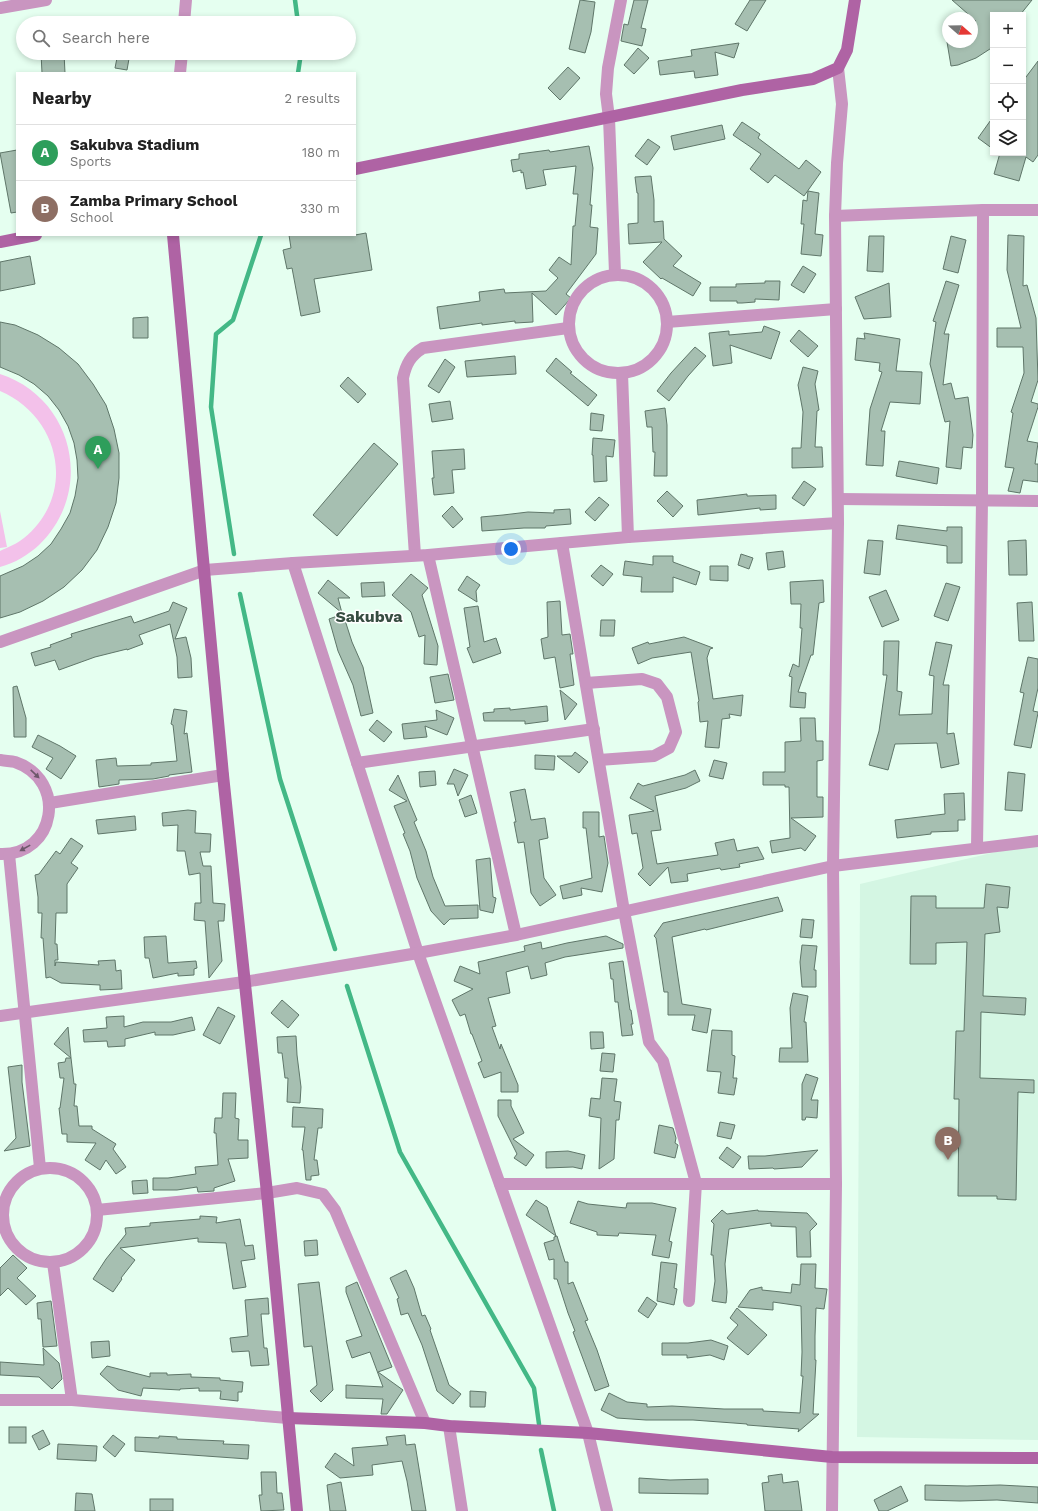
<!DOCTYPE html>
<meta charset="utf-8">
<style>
:root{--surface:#fff;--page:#f6f6f6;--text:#222;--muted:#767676;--line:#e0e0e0;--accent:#0f766e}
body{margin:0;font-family:"Work Sans",sans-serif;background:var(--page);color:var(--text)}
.controls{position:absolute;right:12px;top:12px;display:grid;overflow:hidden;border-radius:0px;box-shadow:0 2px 6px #0003}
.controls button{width:36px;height:36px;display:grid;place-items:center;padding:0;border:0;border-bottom:1px solid var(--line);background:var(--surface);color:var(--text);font:20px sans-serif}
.compass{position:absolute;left:942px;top:12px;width:36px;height:36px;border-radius:50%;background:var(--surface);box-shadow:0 2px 6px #0003;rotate:110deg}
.you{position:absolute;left:511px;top:549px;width:14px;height:14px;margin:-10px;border:3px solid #fff;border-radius:50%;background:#1a73e8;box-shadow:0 0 0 6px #1a73e833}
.badge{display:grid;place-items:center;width:26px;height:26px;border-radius:50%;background:var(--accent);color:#fff;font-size:13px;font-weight:700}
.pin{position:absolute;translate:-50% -33px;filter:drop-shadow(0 1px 2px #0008)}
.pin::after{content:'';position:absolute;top:21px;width:14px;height:12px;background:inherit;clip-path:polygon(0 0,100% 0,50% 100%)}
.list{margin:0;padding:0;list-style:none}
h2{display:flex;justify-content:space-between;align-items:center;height:52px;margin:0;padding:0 16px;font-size:17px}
h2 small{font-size:13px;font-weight:400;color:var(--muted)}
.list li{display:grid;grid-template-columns:26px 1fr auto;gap:12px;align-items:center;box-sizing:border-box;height:56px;padding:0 16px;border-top:1px solid var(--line)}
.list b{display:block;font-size:15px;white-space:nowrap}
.list p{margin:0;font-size:13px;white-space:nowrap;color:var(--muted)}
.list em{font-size:13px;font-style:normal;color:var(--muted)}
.icon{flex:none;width:22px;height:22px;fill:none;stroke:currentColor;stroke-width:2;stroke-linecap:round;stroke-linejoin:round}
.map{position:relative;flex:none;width:1038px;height:1511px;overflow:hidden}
.search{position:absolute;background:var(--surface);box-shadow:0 2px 6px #0003;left:16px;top:16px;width:340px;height:44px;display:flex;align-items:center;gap:10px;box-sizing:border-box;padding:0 14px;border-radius:22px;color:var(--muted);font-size:15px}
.panel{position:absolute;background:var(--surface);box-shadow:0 2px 6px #0003;left:16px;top:72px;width:340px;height:164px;border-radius:0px}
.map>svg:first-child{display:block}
.built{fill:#d4f6e3}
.green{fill:#f3c1ea}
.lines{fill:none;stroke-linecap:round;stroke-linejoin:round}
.stream{stroke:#43b886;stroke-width:4.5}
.building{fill:#a6bfb1;stroke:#5f7669}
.street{stroke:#c995c0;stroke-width:12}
.secondary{stroke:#af63a4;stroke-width:12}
.oneway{fill:#6e586b}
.labels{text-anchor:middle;stroke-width:3;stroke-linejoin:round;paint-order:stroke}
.district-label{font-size:16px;font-weight:bold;fill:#374d41;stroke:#fff}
</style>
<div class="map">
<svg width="1038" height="1511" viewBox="0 0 1038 1511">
<rect width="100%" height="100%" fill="#e5fff0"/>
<path class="built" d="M1038 842V1440L857 1437 860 884Z"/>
<g class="green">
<path d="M0 374C74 398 95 491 39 545 28 555 15 563 0 567V551C8 547 17 544 24 538 77 495 61 417 0 391Z"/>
<path d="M0 511 7 547 0 548Z"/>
</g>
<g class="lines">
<g class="stream">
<path d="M295 0 298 23"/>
<path d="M298 73 301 53"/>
<path d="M234 554 211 407 216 334 233 320 261 235"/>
<path d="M240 594 280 779 335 949"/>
<path d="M347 986 400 1152 534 1388 539 1424"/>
<path d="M541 1450 554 1511"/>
</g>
</g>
<g class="building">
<path d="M580 0 595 2 591 32 585 53 569 49Z"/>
<path d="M634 0H648L641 28 646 29 642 46 621 41 624 24 628 25Z"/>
<path d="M750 0H766L747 31 735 24Z"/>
<path d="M952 0H1032L1020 15H993V47L976 58 958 65 951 66 947 42H972V22L976 21Z"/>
<path d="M739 43 734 58 715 52 718 75 695 78 694 71 660 75 658 61 692 56 691 50Z"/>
<path d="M638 48 649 58 634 74 624 65Z"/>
<path d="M41 53H64L65 73H42Z"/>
<path d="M118 53H130L127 70 115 68Z"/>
<path d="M1038 61V155L1033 162 1026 157 1019 181 994 174 1000 153H1023V81Z"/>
<path d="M568 67 580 78 560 100 548 88Z"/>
<path d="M993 117V149L978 138Z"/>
<path d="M742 122 760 134 758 138 799 169 806 160 821 172 804 196 775 175 768 183 750 169 761 154 733 135Z"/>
<path d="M722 125 725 139 674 150 671 136Z"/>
<path d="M648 139 660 147 647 165 635 156Z"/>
<path d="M589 146 593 168 590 205H592L590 227 598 228 596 254 566 294 571 298 556 315 532 293 533 322 515 323V321L482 325V323L440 329 437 307 480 301 479 292 504 289 505 293 546 291 558 278 549 270 559 257 571 265 573 226H575L578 194H573L576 166 543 170 546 185 526 189 523 172 521 173V170L513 172 511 160 519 159V154L549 150 550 152Z"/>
<path d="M17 150V212L11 213 0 153Z"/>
<path d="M651 176 654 200V222L663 221 664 239 682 256 673 266 701 283 693 296 662 278 661 279 643 262 662 242 629 244 628 224 638 223V193H637L635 177Z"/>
<path d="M808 191 819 193 815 234 823 235 821 256 801 254 804 224H801L803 200 807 201Z"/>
<path d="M366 233 372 270 314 279 320 312 301 316 292 268 287 269 283 250 291 248 289 235H355Z"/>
<path d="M1008 235 1024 236 1023 286 1027 285 1036 318 1038 380 1031 402 1038 404V407L1027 441 1038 443 1035 464H1038V482L1023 480 1020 493 1008 491 1014 468 1005 467 1013 413 1011 412 1024 373 1023 347H997V328H1021L1007 270Z"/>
<path d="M869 236H884L883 272 867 271Z"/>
<path d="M951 236 966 240 958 273 943 269Z"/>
<path d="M30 256 35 284 0 291V262Z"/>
<path d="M803 266 816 274 804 293 791 285Z"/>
<path d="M765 281H780L779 300 755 299V302L742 303H737V301H710V287H736V284L765 283Z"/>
<path d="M946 281 959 285 944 334H949L943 385 951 383 955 399 968 397 973 435 972 448 963 447 961 469 946 467 950 421 945 422 930 364 936 322 933 321Z"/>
<path d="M889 283 891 317 864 319 855 297Z"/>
<path d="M148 317V338H133V318Z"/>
<path d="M0 322 15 325 38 335 59 348 78 364 93 384 106 405 114 429 119 453V478L116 503 108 527 97 550 82 570 64 587 43 601 20 612 0 618V576L23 566 38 556 51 544 61 529 70 513 75 496 78 478 77 460 74 443 68 426 59 410 48 396 34 384 19 375 0 367Z"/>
<path d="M764 326 780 332 771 359 730 345 732 363 713 366 709 333 729 331V335L762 332Z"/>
<path d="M799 330 818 346 808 357 790 341Z"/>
<path d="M864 333 900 339 896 371 922 372 920 404 890 402 881 431H885L883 466 866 465 870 409 882 372 879 371 880 363 855 360 857 338 865 339Z"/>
<path d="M695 347 706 356 688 376 669 401 657 391 671 373Z"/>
<path d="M515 356 516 374 467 377 465 361Z"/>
<path d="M556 358 572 372 570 373 597 395 588 406 546 371Z"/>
<path d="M445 359 455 367 439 393 428 386Z"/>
<path d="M803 367 818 371 815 384 819 410 817 411 815 447H822L823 467 792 468V448H801L803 412 798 385Z"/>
<path d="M348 377 366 394 358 403 340 386Z"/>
<path d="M450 401 453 419 432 422 429 404Z"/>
<path d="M665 408 667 425V476H654L655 452H653L652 427H647L645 411Z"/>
<path d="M591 413 604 415 602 431 590 430Z"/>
<path d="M593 438 615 440 613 457 606 456 607 481 594 482 593 455H592Z"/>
<path d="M374 443 398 464 337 536 313 515Z"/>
<path d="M464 449 465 469 452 470 454 493 434 495 432 478H434L432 451Z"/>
<path d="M899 461 939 468 937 484 896 476Z"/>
<path d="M804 481 816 489 804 506 792 498Z"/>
<path d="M667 491 683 506 673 517 657 501Z"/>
<path d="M747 494V496L776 495V509L760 510V508L698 515 697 500Z"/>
<path d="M599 497 609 505 595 521 585 512Z"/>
<path d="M452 506 463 519 453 528 442 516Z"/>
<path d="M570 509 571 524 546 526 545 528H524L482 531 481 517 503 515 528 512 554 513V510Z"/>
<path d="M898 525 947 531V527H962V563H947V546L896 539Z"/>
<path d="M868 540 883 541 880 575 864 573Z"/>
<path d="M1026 540 1027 575H1009L1008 541Z"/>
<path d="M783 551 785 567 768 570 766 553Z"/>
<path d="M741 554 753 558 749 569 738 565Z"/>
<path d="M653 556H673V562L700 572 696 585 673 577V592H641L642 577 623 575 625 561 653 565Z"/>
<path d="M601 565 613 574 603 586 591 576Z"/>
<path d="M710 566H728V581L710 580Z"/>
<path d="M411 574 428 588 422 595 438 646 437 665 424 664 425 635 419 637 411 612 392 595Z"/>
<path d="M467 576 480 585 476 591 477 602 458 590Z"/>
<path d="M328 580 350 598H338L342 613 318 593Z"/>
<path d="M823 580 824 602 819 603 813 655H811L798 692 806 693 805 708 790 707 792 677 789 676 793 664 799 667 802 628H800L801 604H791L790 582Z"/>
<path d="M384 582 385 596 362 597 361 583Z"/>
<path d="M946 583 960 587 948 621 934 616Z"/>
<path d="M886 590 899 620 882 627 869 597Z"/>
<path d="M560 601 562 635 570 634 573 654H570L574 685 560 688 555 657 544 659 541 639 548 637 547 602Z"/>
<path d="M173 602 187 608 175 639 186 637 191 658 192 677 178 678 177 657 170 624 139 635 143 644 127 650V649L95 657 59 670 55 660 35 666 31 653 51 647 50 645 72 637 71 634 131 616 134 623 169 611Z"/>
<path d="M1032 602 1034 641H1019L1017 603Z"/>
<path d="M478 606 484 642 496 638 501 653 473 663 467 648 470 647 464 608Z"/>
<path d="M343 614 352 642 363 667 373 713 361 716 353 685 338 651 329 619Z"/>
<path d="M601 620H615L614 636H600Z"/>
<path d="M684 637 713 648 710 649 707 658 713 699 743 695 741 716 729 714 730 718 722 719 719 748 705 747 708 721 700 722 698 702 699 701 691 652 652 658 638 664 632 648 648 642 649 644Z"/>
<path d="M884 641H899L897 691 902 692 899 715 932 714 934 676 929 675 936 642 952 645 943 685H949L947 734 954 733 959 764 941 768 937 743 895 744 888 770 869 765 879 731 887 675H883Z"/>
<path d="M1028 657 1038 659V688L1033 711 1038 712V713L1031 748 1014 745 1024 693 1020 692Z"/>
<path d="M448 674 454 700 435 703 430 677Z"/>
<path d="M17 686 26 718V737H14L13 687Z"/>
<path d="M560 690 577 704 565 720Z"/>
<path d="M547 706 548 721 525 724V721H484L483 713 494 712V709L510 708V710Z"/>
<path d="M174 709 187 711 184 734 187 733 192 772 169 775V776L153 779 119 780V784L99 787 96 760 116 758 117 766 151 765V763L177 761 173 725 171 724Z"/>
<path d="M436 710 454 718 447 735 425 726 427 737 404 739 402 724 437 720Z"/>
<path d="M800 718H815L816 741H823V760L817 761V797H823V817L791 818 816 836 805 851 801 848 772 853 770 841 790 838 789 787H785V785H763V772H785V742L801 741Z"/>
<path d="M377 720 392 732 384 742 369 730Z"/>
<path d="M38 735 60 746 76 756 61 779 46 769 53 758 32 747Z"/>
<path d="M575 752 588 762 579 773 557 756H572Z"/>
<path d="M535 755 555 756 554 770 535 769Z"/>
<path d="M714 760 727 763 723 779 709 776Z"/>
<path d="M454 769 468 775 458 796 454 784H447Z"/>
<path d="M695 770 700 781 686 788 655 796 661 830 651 831 657 864 718 855 715 843 734 839 737 851 758 847 764 859 739 864 740 867 721 870 720 868 687 874 688 881 671 883 668 867 650 886 638 874 643 868 637 833 632 834 629 815 654 811 630 798 638 783 643 786 685 775Z"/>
<path d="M435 771 436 785 420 787 419 772Z"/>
<path d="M1008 772 1025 774 1022 811 1005 810Z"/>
<path d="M398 775 417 820 414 822 426 851 433 877 445 906 478 905V918L450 919 444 925 431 911 417 878 410 851 403 834 405 833 394 806 407 801 389 790Z"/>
<path d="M525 789 531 820 545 818 548 838 539 840 544 878 556 895 540 906 531 893 524 842 518 843 514 822H516L510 792Z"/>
<path d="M964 793 965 820H958V831L931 832V834L897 838 895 820 945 814 944 794Z"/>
<path d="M471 795 477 813 465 817 459 800Z"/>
<path d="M188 810 196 811 195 833 211 834 210 852H200L203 866H211L213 903 225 904 224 921H218L222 961 209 978 205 921 194 920 195 903H201L200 873 189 875 185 851H177L178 825 163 826 162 813Z"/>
<path d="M583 812H599V837L604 836 608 863 602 892 581 888 582 895 563 899 560 886 592 878 586 828H583Z"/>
<path d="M135 816 136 830 98 834 96 820Z"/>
<path d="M71 838 83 846 71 863 78 868 67 884V913H56L55 944H57L58 960H55V966L56 962 99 965 98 961 115 960 116 971 121 970 122 989 100 990V985L61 983 50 977 46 978 43 938H41L42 913H38V897L35 875 39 874 56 851 60 854Z"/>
<path d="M490 858 493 897 496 898 493 913 480 910 476 860Z"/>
<path d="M986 884 1010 887 1008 908 997 907 1000 932 985 934 983 996 1026 998 1025 1015 981 1012 980 1078 1034 1080V1093L1018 1092 1016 1200 997 1199V1196H958L959 1099H954L956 1031H964L967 942 936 943V964H910L911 896H936V908H984Z"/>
<path d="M778 897 783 911 706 930 705 929 672 937 682 1004 711 1009 707 1033 692 1030 695 1015H668V992H664L656 938 654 936 663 923Z"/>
<path d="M802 919 814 920 812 938 800 937Z"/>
<path d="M166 936 168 963 196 961 197 968 194 969V975L178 976V973L153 978 149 958H145L144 937Z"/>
<path d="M606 936 623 944V948L565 957 545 963 547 975 531 979 528 966 506 972 510 993 488 998 496 1026 492 1027 500 1049 501 1044 518 1085V1092H501V1072L484 1078 478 1063 482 1061 472 1034H471L465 1014 460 1016 452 1000 473 989 454 981 460 966 480 974 478 962 525 951 524 946 541 942 542 949 567 943Z"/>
<path d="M802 945 817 946 814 970H816V987H802L800 962Z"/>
<path d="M623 961 630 1010H631L633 1024H631L633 1035 622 1036 618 1002H615L613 979H611L609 963Z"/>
<path d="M793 993 808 996 804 1022H806L808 1062H779L780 1048H792L790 1008Z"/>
<path d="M282 1000 299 1015 288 1028 271 1013Z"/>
<path d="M218 1007 235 1016 220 1044 203 1035Z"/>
<path d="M124 1016V1027L143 1022H171L192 1017 195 1030 173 1035H155V1032L125 1039V1046L108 1047 107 1041 84 1042 83 1030 107 1028 106 1017Z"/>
<path d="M68 1027 71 1058 54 1044Z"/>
<path d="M712 1030 732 1031V1055L735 1056 733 1078H737L734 1095 718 1093 721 1072 707 1071Z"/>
<path d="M590 1032H603L604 1048 591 1049Z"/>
<path d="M296 1036 297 1055 301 1087 300 1103 287 1102 288 1078H285L282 1053H278L277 1037Z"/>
<path d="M602 1053 615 1054 613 1072 600 1071Z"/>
<path d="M66 1058H71L74 1084H76L74 1106H77L79 1126H92V1129L116 1144 113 1149 126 1167 116 1174 106 1160 100 1170 85 1160 96 1143 67 1142V1134H62L59 1108H60L64 1078H60L58 1063 65 1062Z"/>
<path d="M22 1065V1082L30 1146 4 1151 16 1138 8 1067Z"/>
<path d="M806 1074 818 1078 811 1100H818L817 1118 806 1117 805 1120H802V1084Z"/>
<path d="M602 1078 617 1079 614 1101 621 1102 619 1120H616L614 1159 599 1169 601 1118 589 1116 591 1098 600 1099Z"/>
<path d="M223 1093H236L235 1118 239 1119 238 1140H248V1158L228 1159 235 1181 214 1188V1191L198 1192 197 1187 177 1190H153V1178H168L196 1174 195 1167 218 1165 216 1133H214L215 1118H222Z"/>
<path d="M498 1100H511V1106L524 1133 513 1139 534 1155 526 1166 514 1158 517 1154 498 1116Z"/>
<path d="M293 1107 323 1109 322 1128H318L314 1160H317L319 1175 311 1176V1180H306L303 1150H302L305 1127H292Z"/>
<path d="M720 1122 735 1125 731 1139 717 1136Z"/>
<path d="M659 1125 673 1128 676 1138 675 1143 678 1145 675 1158 654 1153Z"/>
<path d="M727 1147 741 1157 733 1168 719 1158Z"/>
<path d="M818 1150 802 1167 774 1169 773 1168 749 1169 748 1156H765Z"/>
<path d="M568 1151 585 1155 582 1169 573 1167 546 1168V1152Z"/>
<path d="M147 1180 148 1193 133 1194 132 1181Z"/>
<path d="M536 1200 547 1207 556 1236 526 1215Z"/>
<path d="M578 1201 588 1204 626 1208 627 1203H652L676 1208 669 1241 672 1242 669 1258 652 1255 656 1235 619 1233 618 1236 597 1235V1232L570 1223Z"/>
<path d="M722 1210 727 1214 758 1210V1211L807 1213 817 1224 810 1231 811 1257H797L796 1227 771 1226V1223L729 1229 725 1264 727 1292 726 1303 712 1301 715 1281 713 1255H711L714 1224 711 1221Z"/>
<path d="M200 1216 217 1217 216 1223 240 1219 245 1246 253 1245 255 1259 241 1261 246 1287 233 1289 226 1243 198 1242V1238L120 1248 135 1260 121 1278 122 1279 113 1292 93 1279 106 1259 126 1234 125 1228 150 1226V1223L200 1219Z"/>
<path d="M557 1236 565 1262H568V1284L573 1282 588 1320 585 1321 597 1350 609 1386 595 1391 573 1332 575 1331 568 1313 557 1279H554V1259L549 1260 544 1243 554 1240V1237Z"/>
<path d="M317 1240 318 1255 305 1256 304 1241Z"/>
<path d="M13 1255 27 1268 17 1278 36 1296 26 1305 8 1288 0 1296V1268Z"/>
<path d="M661 1262 677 1264 674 1288 677 1289 674 1305 657 1301Z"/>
<path d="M801 1264H816L815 1288 827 1289 824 1309 816 1308 815 1336V1360H816L813 1414H819L798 1432 799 1429 747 1425V1424L693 1420H646L617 1418 601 1410 609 1393 627 1402 647 1404V1407L672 1406 724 1409H763V1411L800 1413 803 1376H801L802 1352 801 1306 773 1302V1310L738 1307 750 1290 762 1287V1290L791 1293 792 1284 800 1285Z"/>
<path d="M406 1270 414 1288 422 1316 425 1315 431 1329 430 1330 449 1385 461 1394 453 1404 437 1391 422 1345 408 1313 401 1315 397 1299 399 1298 390 1278Z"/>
<path d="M319 1282 333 1390 321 1402 310 1391 317 1385 312 1346 304 1347 298 1284Z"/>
<path d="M357 1282 392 1367 378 1372 403 1390 387 1414H381L383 1399 346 1398V1385L383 1387 370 1352 352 1358 346 1341 362 1336 346 1292V1287Z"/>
<path d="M647 1297 657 1304 648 1318 638 1311Z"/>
<path d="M268 1298 269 1314H261L264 1348H267L269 1365 251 1366 249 1351 232 1352 230 1338 248 1336 245 1300Z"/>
<path d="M51 1301 57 1346 43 1347 41 1319H38L37 1303Z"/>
<path d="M737 1308 767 1335 748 1355 727 1338 738 1325 730 1318Z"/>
<path d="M711 1340 728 1346 724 1360 710 1355 687 1358V1355H662V1343H688Z"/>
<path d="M109 1341 110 1356 92 1358 91 1342Z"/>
<path d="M43 1348 59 1363 62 1379 52 1389 39 1377 0 1375V1362L44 1365Z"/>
<path d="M107 1366 150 1377V1373H167V1375L191 1374V1377L220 1378V1380L243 1382 242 1392H238V1401L220 1399 221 1391H199V1388L180 1389V1390L143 1388 141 1396 118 1390 100 1374Z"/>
<path d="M470 1391 486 1392 485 1407H470Z"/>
<rect x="9" y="1427" width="17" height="16"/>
<path d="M43 1430 50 1444 39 1450 32 1436Z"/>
<path d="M113 1435 125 1444 115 1457 103 1447Z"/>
<path d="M405 1435 406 1445 415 1444 426 1511H412L407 1481 402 1461 372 1465 373 1475 340 1478 325 1467 335 1453 354 1466 352 1448 388 1445 386 1437Z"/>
<path d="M159 1436 177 1437V1439L224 1441 223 1444 249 1445 248 1459 135 1451V1437L159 1438Z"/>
<path d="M58 1444 97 1446 96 1461 57 1459Z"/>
<path d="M261 1472H276L277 1493H282L284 1510 261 1511 259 1495H262Z"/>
<path d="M782 1474 783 1483 798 1481 802 1511H765L762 1483 769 1482 768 1476Z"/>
<path d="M639 1478 670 1480 708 1479V1494L639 1493Z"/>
<path d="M341 1482 346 1511H330L327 1485Z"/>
<path d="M925 1485 967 1486 1000 1485 1038 1487V1503L997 1500 960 1501 925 1500Z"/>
<path d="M901 1486 908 1501 887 1511H879L874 1500Z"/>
<path d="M76 1493 92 1494 95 1511H75Z"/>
<rect x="150" y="1499" width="23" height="12"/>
</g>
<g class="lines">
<g class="street">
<path d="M0 8 46 0"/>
<path d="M184 23 186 0"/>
<path d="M180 73 182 53"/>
<path d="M835 216 983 210H1038"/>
<path d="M615 273 609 118 606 94 608 68 621 0"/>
<circle cx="618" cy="324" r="49"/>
<path d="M667 322 836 309"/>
<path d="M622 373 628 537"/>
<path d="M838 499 1038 501"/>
<path d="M562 543 624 911 649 1042 663 1061 696 1183 689 1301"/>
<path d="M415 555 403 378C406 364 411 355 423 348L568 328"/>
<path d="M428 555 516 935"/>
<path d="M293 563 418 953 588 1433 607 1511"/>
<path d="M0 642 205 570 293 563 428 555 628 537 838 523"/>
<path d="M586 683 642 679 657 684 667 697 676 732 669 748 654 756 599 760"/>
<path d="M0 760C5 761 11 761 15 762 68 780 56 856 0 854"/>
<path d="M357 763 594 729"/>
<path d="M50 803 223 775"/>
<path d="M977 848 982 501 983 210"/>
<path d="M9 854 40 1168"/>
<path d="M0 1016 244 982 418 953 516 935 833 866 1038 841"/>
<circle cx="50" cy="1215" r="47"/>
<path d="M500 1184H836"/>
<path d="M97 1210 267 1193 297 1188 323 1194 335 1210 425 1423"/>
<path d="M53 1263 72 1400"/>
<path d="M0 1400H72L288 1418"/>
<path d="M449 1426 462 1511"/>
<path d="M832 1511 836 1184 833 866 838 523 835 216 837 163 842 104 838 68"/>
</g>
<g class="secondary">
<path d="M355 169 742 90 813 79 838 68 847 50 855 0"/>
<path d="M173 235 223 775 267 1193 297 1511"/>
<path d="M0 242 36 235"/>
<path d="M288 1418 425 1423 449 1426 588 1433 832 1457 1038 1458"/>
</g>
</g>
<defs><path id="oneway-solid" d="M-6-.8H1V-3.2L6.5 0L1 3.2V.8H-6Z"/></defs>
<g class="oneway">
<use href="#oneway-solid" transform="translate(35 774) rotate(44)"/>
<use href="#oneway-solid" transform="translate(25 848) rotate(151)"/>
</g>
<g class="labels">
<g class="district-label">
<text x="369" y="622">Sakubva</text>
</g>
</g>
</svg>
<div class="controls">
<button>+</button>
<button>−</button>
<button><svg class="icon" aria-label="locate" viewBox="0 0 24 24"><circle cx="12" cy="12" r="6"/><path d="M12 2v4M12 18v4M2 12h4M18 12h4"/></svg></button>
<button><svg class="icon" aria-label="layers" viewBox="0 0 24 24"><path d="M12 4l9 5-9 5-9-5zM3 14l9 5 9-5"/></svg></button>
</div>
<svg class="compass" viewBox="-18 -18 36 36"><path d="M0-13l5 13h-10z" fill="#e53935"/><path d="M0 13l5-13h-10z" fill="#767676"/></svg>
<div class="you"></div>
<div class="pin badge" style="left:98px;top:469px;background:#2e9e5b">A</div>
<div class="pin badge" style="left:948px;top:1160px;background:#8d6e63">B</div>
<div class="search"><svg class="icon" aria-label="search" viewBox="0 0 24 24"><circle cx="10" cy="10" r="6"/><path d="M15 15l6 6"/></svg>Search here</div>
<section class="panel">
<h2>Nearby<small>2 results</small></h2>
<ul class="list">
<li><span class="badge" style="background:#2e9e5b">A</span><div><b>Sakubva Stadium</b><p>Sports</p></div><em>180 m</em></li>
<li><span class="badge" style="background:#8d6e63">B</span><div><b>Zamba Primary School</b><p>School</p></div><em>330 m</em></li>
</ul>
</section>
</div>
